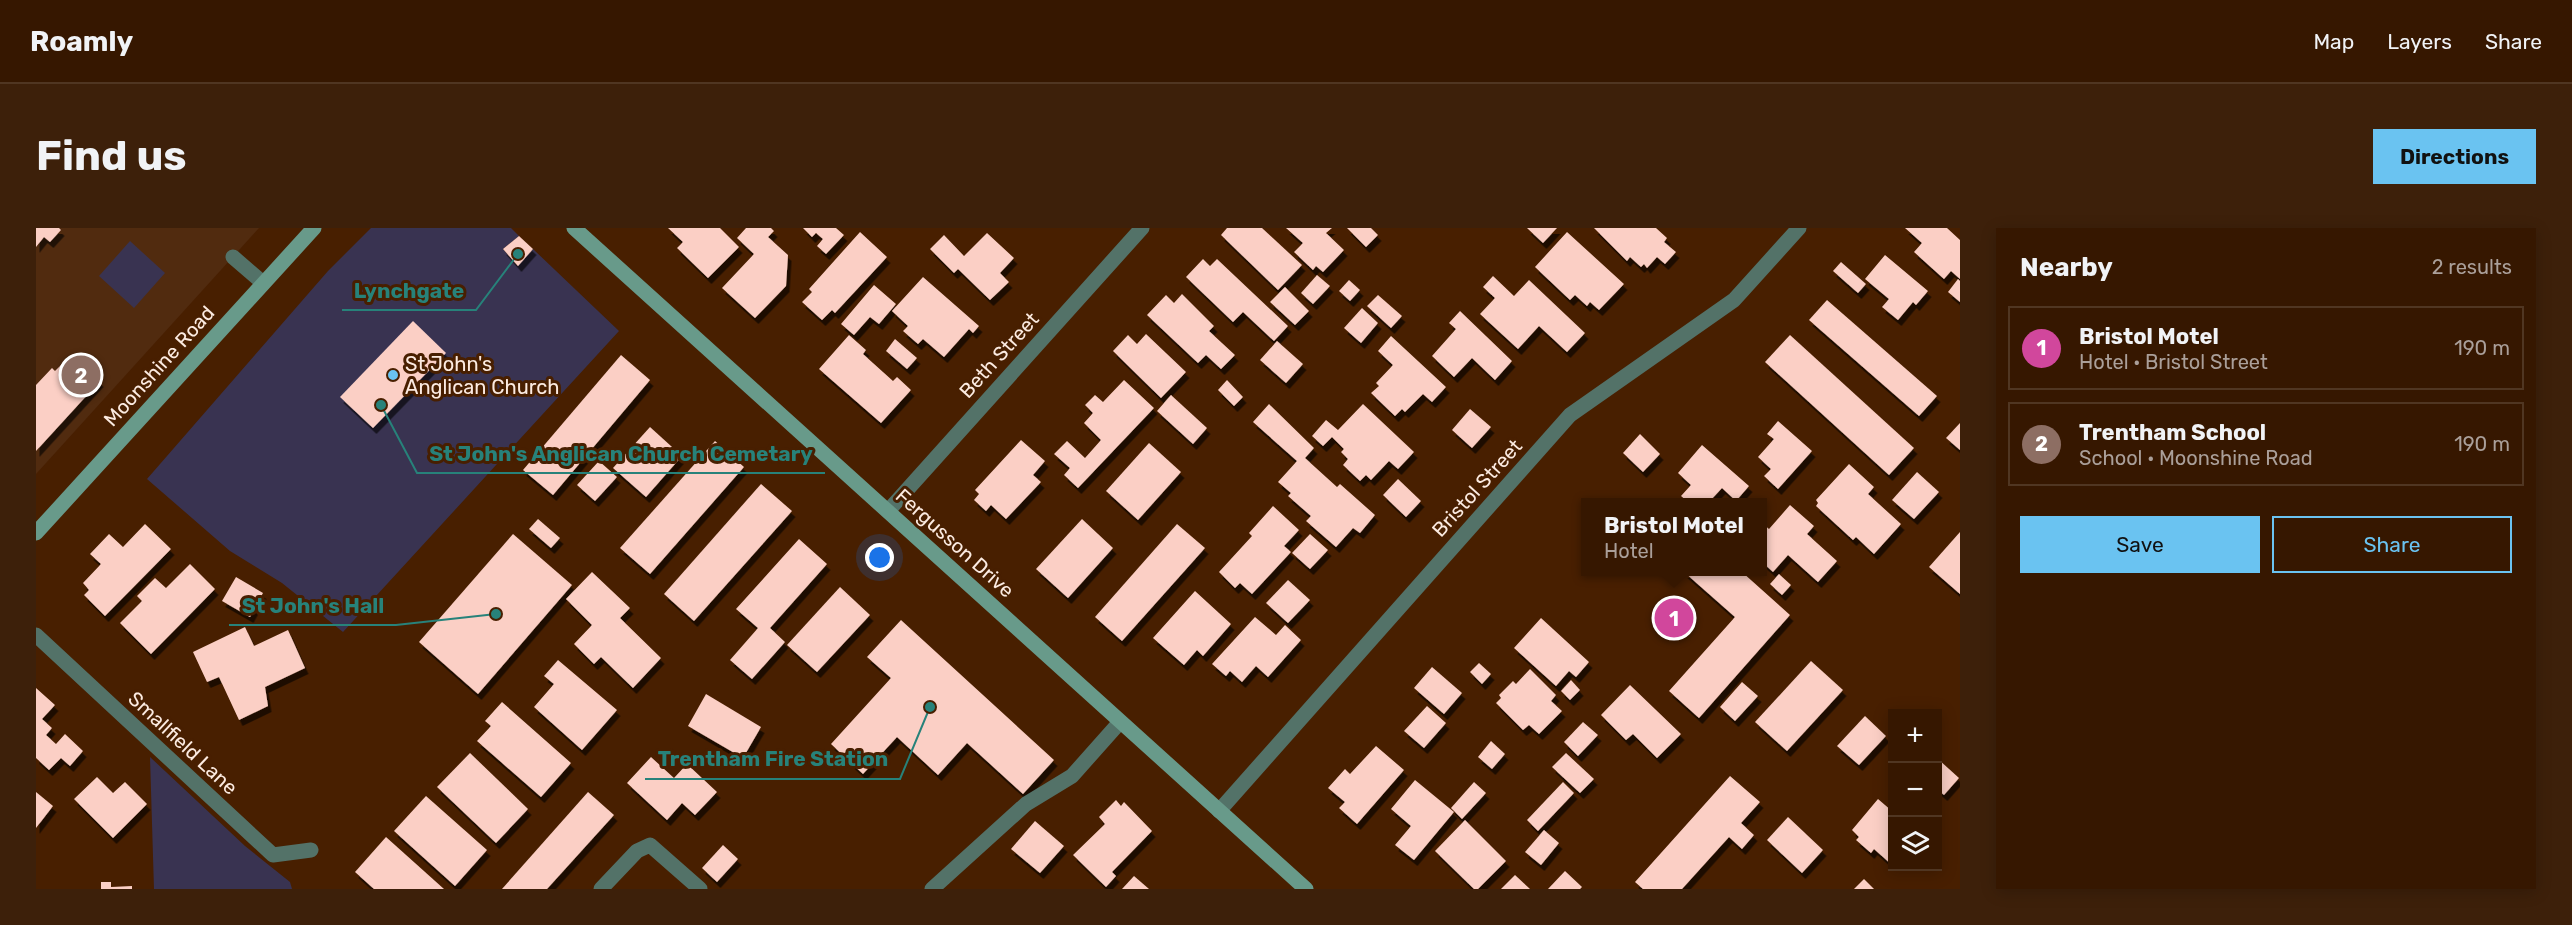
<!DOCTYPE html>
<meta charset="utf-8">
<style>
:root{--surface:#361700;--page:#3d200a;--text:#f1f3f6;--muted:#aa9f99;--line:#503622;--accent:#6ac3f1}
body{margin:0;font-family:Rubik,sans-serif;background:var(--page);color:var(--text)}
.controls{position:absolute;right:18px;bottom:18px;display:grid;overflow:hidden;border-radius:0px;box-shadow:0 3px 15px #0003}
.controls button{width:54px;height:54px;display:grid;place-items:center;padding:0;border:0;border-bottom:2px solid var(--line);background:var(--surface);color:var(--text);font:30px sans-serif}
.you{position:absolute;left:844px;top:330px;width:21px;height:21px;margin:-15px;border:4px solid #fff;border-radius:50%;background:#1a73e8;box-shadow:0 0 0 9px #1a73e833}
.badge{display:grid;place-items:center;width:39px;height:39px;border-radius:50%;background:var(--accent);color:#fff;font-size:20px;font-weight:700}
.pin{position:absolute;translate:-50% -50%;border:3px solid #fff;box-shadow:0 2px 6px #0006}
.popup{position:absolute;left:1545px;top:270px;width:186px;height:78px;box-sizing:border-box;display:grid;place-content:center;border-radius:0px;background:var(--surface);filter:drop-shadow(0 2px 4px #0005);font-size:20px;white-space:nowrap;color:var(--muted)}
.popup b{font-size:22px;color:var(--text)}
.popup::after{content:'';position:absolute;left:50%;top:100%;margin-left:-12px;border:12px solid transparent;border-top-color:var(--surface)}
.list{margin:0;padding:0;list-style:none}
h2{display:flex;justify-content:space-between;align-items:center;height:78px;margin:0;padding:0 24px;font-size:26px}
h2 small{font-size:20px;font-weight:400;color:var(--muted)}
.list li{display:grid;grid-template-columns:39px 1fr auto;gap:18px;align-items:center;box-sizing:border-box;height:84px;margin:0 12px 12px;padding:0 12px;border:2px solid var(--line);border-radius:0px}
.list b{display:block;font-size:22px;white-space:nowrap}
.list p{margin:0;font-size:20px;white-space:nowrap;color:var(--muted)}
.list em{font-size:20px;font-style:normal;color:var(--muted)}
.actions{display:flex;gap:12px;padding:18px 24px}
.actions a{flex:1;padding:14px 0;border:2px solid var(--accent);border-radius:0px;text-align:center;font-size:21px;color:var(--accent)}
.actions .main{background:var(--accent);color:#111}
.icon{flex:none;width:33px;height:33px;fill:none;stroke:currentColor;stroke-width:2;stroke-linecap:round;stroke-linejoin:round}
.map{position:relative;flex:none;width:1924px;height:661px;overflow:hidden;border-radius:0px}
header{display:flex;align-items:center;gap:36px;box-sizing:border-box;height:84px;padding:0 30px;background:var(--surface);border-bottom:2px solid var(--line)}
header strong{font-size:28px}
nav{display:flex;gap:33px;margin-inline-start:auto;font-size:21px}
.intro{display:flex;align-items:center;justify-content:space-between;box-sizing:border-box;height:144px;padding:0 36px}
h1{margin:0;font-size:42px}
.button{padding:15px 27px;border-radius:0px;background:var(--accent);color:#111;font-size:21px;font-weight:700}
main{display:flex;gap:36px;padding:0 36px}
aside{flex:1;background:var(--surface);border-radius:0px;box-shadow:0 3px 15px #0003}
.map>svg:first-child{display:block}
.built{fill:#512b0f}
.green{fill:#393351}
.building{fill:#fbcfc5;filter:url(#shadow)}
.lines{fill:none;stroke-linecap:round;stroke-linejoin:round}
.lane{stroke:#537268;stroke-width:15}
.street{stroke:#537268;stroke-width:15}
.secondary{stroke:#689a8a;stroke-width:15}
.poi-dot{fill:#6ac3f1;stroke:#481f00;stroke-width:2}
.labels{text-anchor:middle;stroke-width:6;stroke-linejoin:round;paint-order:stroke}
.street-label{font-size:20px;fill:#fcebe1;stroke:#481f00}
.poi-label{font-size:20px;fill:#fcebe1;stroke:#481f00;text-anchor:start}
.leader{fill:none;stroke:#27827a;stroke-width:2}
.callout-dot{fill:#27827a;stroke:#481f00;stroke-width:2}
.callout-label{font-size:21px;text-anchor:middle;font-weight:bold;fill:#27827a;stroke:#481f00;stroke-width:6;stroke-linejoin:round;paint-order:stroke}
</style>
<header>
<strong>Roamly</strong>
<nav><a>Map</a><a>Layers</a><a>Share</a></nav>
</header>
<div class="intro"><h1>Find us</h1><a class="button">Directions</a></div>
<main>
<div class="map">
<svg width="1924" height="661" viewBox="0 0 1924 661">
<defs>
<filter id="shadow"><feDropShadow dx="3.5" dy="6" stdDeviation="0" flood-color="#0009"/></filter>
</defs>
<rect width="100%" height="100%" fill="#481f00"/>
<path class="built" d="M0 0H223L0 246Z"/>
<g class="green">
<path d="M335 0H475L483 8 467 21 481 38 497 21 583 103 307 404 246 355 194 323 111 251 292 43Z"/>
<path d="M94 13 129 45 98 80 63 48Z"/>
<path d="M114 529 209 618 254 654 256 661H118Z"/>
</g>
<g class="building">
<path d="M0 0H23L25 2 14 14 8 9 0 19Z"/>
<path d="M632 0H684L703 19 672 50 641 20 647 14Z"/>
<path d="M710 0H735L738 3 732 9 752 27 750 58 719 90 686 60 718 26 701 10Z"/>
<path d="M767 0H800L808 7 790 26 781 18 787 11 780 5 776 9Z"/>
<path d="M1191 0H1226L1266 37 1242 62 1185 7Z"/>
<path d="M1250 0H1296L1290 5 1308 22 1287 44 1280 38 1277 42 1258 24 1267 15Z"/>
<path d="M1311 0H1335L1342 7 1330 19Z"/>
<path d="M1491 0H1521L1507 15Z"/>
<path d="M1558 0H1620L1631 10 1628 14 1640 24 1629 36 1621 29 1611 40 1608 36 1605 39 1594 29 1591 33Z"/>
<path d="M1869 0H1911L1924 12V51L1915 43 1908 51 1878 24 1886 15Z"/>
<path d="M824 4 851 29 799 85 796 82 786 92 766 74 776 64 773 61Z"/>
<path d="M1531 4 1588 56 1563 82 1554 74 1551 78 1539 67 1534 72 1499 39Z"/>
<path d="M951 5 978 30 964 45 973 54 954 72 922 41 918 45 894 21 908 7 928 28Z"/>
<path d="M483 8 497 21 482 38 467 21Z"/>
<path d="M1849 27 1892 63 1880 77 1877 74 1862 92 1846 79 1853 71 1829 51Z"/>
<path d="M1167 31 1174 38 1181 31 1252 98 1238 113 1207 84 1197 94 1150 49Z"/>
<path d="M1805 34 1830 56 1822 65 1797 43Z"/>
<path d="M1281 47 1294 58 1277 76 1265 65Z"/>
<path d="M1457 48 1478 68 1493 52 1549 105 1531 124 1503 98 1482 121 1444 86 1459 70 1447 59Z"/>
<path d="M887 49 943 98 937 105 933 101 908 129 887 111 882 116 867 103 872 98 856 83Z"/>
<path d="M1922 51 1924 53V74L1912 64Z"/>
<path d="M1313 52 1324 62 1314 73 1303 63Z"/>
<path d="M838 57 860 76 843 96 834 89 818 107 805 96Z"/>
<path d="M1249 59 1273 83 1259 97 1234 74Z"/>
<path d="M1146 66 1178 98 1173 103 1199 127 1185 141 1170 127 1162 135 1111 87 1130 67 1138 75Z"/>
<path d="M1342 67 1366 88 1355 100 1331 78Z"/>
<path d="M1791 72 1901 168 1883 188 1773 92Z"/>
<path d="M1326 80 1342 95 1325 115 1308 100Z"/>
<path d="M1424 83 1476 133 1459 152 1436 130 1418 149 1396 128 1420 101 1413 95Z"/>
<path d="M377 93 410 125 337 200 304 169Z"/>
<path d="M1110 106 1150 144 1125 170 1077 123 1092 107 1101 116Z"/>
<path d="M813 107 830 122 827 126 857 153 861 149 875 162 845 195 783 141Z"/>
<path d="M1754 107 1878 220 1853 247 1729 134Z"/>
<path d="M1355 108 1410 159 1396 174 1387 166 1369 184 1366 181 1359 188 1335 165 1343 158 1340 155 1357 137 1342 123Z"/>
<path d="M859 111 881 130 871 141 850 123Z"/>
<path d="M1241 113 1267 136 1250 155 1224 132Z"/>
<path d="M35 127 64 153 0 223V157L16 140 19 143Z"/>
<path d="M585 127 614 152 517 267 487 242Z"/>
<path d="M1088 152 1118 180 1042 260 1028 247 1034 240 1018 226 1031 213 1049 230 1065 212 1048 195 1057 185 1049 177 1059 167 1067 174Z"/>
<path d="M1191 152 1207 169 1198 178 1182 162Z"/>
<path d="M1135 167 1171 200 1157 216 1121 183Z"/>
<path d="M1233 176 1278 220 1269 230 1301 259 1304 256 1339 287 1324 305 1317 300 1300 319 1270 293 1275 288 1252 268 1255 265 1242 254 1261 233 1217 194Z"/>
<path d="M1327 176 1378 224 1362 241 1353 233 1335 252 1330 247 1324 253 1307 237 1312 231 1305 224 1308 221 1296 209 1287 218 1276 208 1290 192 1302 202Z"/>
<path d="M1434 181 1455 199 1436 220 1416 202Z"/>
<path d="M1742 193 1776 223 1742 261 1728 248 1735 241 1722 229 1738 211 1731 206Z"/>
<path d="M1924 195V222L1910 210Z"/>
<path d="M614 199 646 228 610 269 577 240Z"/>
<path d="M1604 206 1624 226 1607 244 1587 225Z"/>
<path d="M985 212 1009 233 997 247 1005 254 970 291 955 277 950 283 938 272 943 266 939 262Z"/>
<path d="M679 213 708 239 614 346 584 320Z"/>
<path d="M1113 215 1145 244 1102 292 1070 263Z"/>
<path d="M1666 217 1713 258 1700 273 1686 260 1673 274H1652L1645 268 1655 257 1642 245Z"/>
<path d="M563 233 581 249 559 273 541 257Z"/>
<path d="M1813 236 1838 259 1832 266 1865 296 1838 326 1820 309 1817 312 1780 278 1782 275 1780 272Z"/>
<path d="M1881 244 1903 264 1878 291 1856 272Z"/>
<path d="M1362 251 1385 273 1370 289 1347 267Z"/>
<path d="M725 256 756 283 658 393 628 366Z"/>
<path d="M1754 277 1778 298 1771 306 1801 333 1782 354 1752 327 1737 344 1726 334V295L1733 301Z"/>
<path d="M1237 278 1263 302 1248 318 1255 324 1216 366 1204 355 1199 360 1183 344 1216 308 1213 305Z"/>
<path d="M502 291 524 310 515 320 493 301Z"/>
<path d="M1046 291 1077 320 1032 370 1000 341Z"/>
<path d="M109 296 135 321 69 388 48 367 53 362 47 355 65 336 54 326 73 306 87 319Z"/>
<path d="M1141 296 1169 320 1086 413 1059 389Z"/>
<path d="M1924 304V366L1893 339Z"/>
<path d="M477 306 536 357 442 466 383 414Z"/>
<path d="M1274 306 1292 322 1274 341 1256 325Z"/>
<path d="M763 311 791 336 734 400 749 414 716 451 694 432 722 400 700 381Z"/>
<path d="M154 336 179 361 115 426 84 395 106 373 101 368 119 350 130 360Z"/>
<path d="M556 344 594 380 584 390 625 430 597 460 565 429 558 436 538 416 556 397 530 371Z"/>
<path d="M1648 344H1706L1754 387 1663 490 1633 463 1699 389Z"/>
<path d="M1743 346 1755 357 1746 367 1734 356Z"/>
<path d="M200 349 227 365 214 389 186 373Z"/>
<path d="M1252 352 1274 372 1252 395 1230 375Z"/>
<path d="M804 359 834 387 781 444 751 417Z"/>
<path d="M1159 363 1195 396 1167 428 1161 422 1148 437 1117 410Z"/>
<path d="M1219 389 1240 407 1249 397 1265 412 1232 449 1220 438 1206 454 1194 443 1190 448 1176 436Z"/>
<path d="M1505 390 1553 434 1540 449 1533 443 1520 458 1478 420Z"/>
<path d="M865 392 1018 532 987 566 931 515 902 547 861 509 827 546 795 516 855 450 831 429Z"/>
<path d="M209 399 218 418 252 402 269 440 229 459 232 478 203 492 183 449 171 454 157 424Z"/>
<path d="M522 432 581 482 546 522 498 479 518 456 508 448Z"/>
<path d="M1775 433 1807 462 1751 523 1719 494Z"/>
<path d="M1443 435 1455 446 1446 456 1434 444Z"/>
<path d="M1396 439 1426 465 1408 486 1378 460Z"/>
<path d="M1494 441 1520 467 1515 473 1526 483 1503 506 1493 497 1487 502 1460 475 1465 470 1463 467 1477 453 1480 456Z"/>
<path d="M1535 452 1544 462 1534 472 1525 463Z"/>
<path d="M1706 454 1722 468 1699 493 1684 479Z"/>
<path d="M1594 457 1645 506 1621 530 1597 506 1590 512 1565 487Z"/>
<path d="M0 460 19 477 6 491 16 500 10 507 20 516 29 506 47 523 34 538 25 530 13 542 0 530Z"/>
<path d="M670 466 725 499 707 530 652 498Z"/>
<path d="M466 474 535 535 505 569 441 513 455 498 449 493Z"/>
<path d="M1391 478 1410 495 1388 520 1368 503Z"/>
<path d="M1829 488 1850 508 1823 537 1801 518Z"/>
<path d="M1547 494 1562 507 1542 528 1528 514Z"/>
<path d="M1455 513 1469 526 1456 541 1442 529Z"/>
<path d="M1340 518 1368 542 1321 596 1303 580 1309 574 1292 560 1309 541 1314 546Z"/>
<path d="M434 525 492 581 460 615 401 559Z"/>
<path d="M1530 525 1558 551 1544 565 1516 539Z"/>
<path d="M615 529 638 550 651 536 681 564 659 587 646 575 631 592 591 555Z"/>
<path d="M1902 531 1923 550 1908 567 1902 562Z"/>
<path d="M1694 548 1724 574 1705 595 1718 607 1706 621 1693 609 1646 661H1607L1599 654Z"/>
<path d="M61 549 77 565 89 554 111 576 77 610 38 571Z"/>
<path d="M1379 552 1418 584 1378 632 1359 617 1375 598 1355 581Z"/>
<path d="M1438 554 1450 565 1426 591 1415 580Z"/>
<path d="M1527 554 1538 565 1502 603 1491 592Z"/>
<path d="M0 564 17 578 0 600Z"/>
<path d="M552 564 578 587 511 661H466Z"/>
<path d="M390 568 451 622 419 658 358 603Z"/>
<path d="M1842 571 1856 583V637L1838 621 1835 625 1820 612 1823 609 1816 602Z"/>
<path d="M1080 572 1085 578 1088 574 1116 603 1076 644 1080 648 1070 659 1037 627 1069 596 1063 589Z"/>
<path d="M1752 589 1787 622 1766 645 1731 612Z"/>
<path d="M1429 592 1470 633 1442 661H1438L1399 623Z"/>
<path d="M999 593 1028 618 1004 645 975 621Z"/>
<path d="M1508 602 1523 615 1505 637 1489 624Z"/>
<path d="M350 609 408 661H338L319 644Z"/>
<path d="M687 617 702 631 681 654 666 640Z"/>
<path d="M1529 643 1546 659 1544 661H1512Z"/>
<path d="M1479 647 1494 661H1465Z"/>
<path d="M1098 648 1113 661H1086Z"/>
<path d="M1828 651 1838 661H1818Z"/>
<path d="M65 654H75V659L96 658V661H65Z"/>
</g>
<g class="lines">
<g class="lane">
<path d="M197 29 227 55"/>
<path d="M0 407 237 627 275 622"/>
<path d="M896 661 990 576 1036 548 1084 494"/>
</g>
<g class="street">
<path d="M852 283 1106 0"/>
<path d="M1183 583 1534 187 1698 72 1763 0"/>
<path d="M565 661 601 623 614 617 664 661"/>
</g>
<g class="secondary">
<path d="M538 0 1270 661"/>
<path d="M0 305 278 0"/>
</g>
</g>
<circle class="poi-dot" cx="357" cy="147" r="6"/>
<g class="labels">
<g class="street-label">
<text transform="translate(963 127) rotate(-48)" y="7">Beth Street</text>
<text transform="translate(123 138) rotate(-48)" y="7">Moonshine Road</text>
<text transform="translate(1441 260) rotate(-48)" y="7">Bristol Street</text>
<text transform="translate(919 315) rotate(42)" y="7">Fergusson Drive</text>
<text transform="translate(147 515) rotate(43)" y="7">Smallfield Lane</text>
</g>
<g class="poi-label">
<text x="369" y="143">St John's<tspan x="369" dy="23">Anglican Church</tspan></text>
</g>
</g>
<path class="leader" d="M482 26L440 82H306M345 177L381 245H789M460 386L360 397H193M894 479L864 551H609"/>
<g class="callout-dot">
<circle cx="482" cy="26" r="6"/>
<circle cx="345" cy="177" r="6"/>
<circle cx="460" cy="386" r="6"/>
<circle cx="894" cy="479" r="6"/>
</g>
<g class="callout-label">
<text x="373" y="70">Lynchgate</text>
<text x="585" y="233">St John's Anglican Church Cemetary</text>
<text x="277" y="385">St John's Hall</text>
<text x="737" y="538">Trentham Fire Station</text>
</g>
</svg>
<div class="controls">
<button>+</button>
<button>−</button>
<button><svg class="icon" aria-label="layers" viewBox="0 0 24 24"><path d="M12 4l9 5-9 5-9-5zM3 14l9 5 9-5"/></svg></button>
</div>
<div class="you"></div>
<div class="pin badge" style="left:1638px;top:390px;background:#d1479c">1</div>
<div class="popup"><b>Bristol Motel</b>Hotel</div>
<div class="pin badge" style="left:45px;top:147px;background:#8d6e63">2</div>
</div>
<aside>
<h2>Nearby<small>2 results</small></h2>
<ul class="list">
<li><span class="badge" style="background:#d1479c">1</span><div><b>Bristol Motel</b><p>Hotel · Bristol Street</p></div><em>190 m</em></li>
<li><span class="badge" style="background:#8d6e63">2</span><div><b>Trentham School</b><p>School · Moonshine Road</p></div><em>190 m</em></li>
</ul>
<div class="actions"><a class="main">Save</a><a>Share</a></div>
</aside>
</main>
